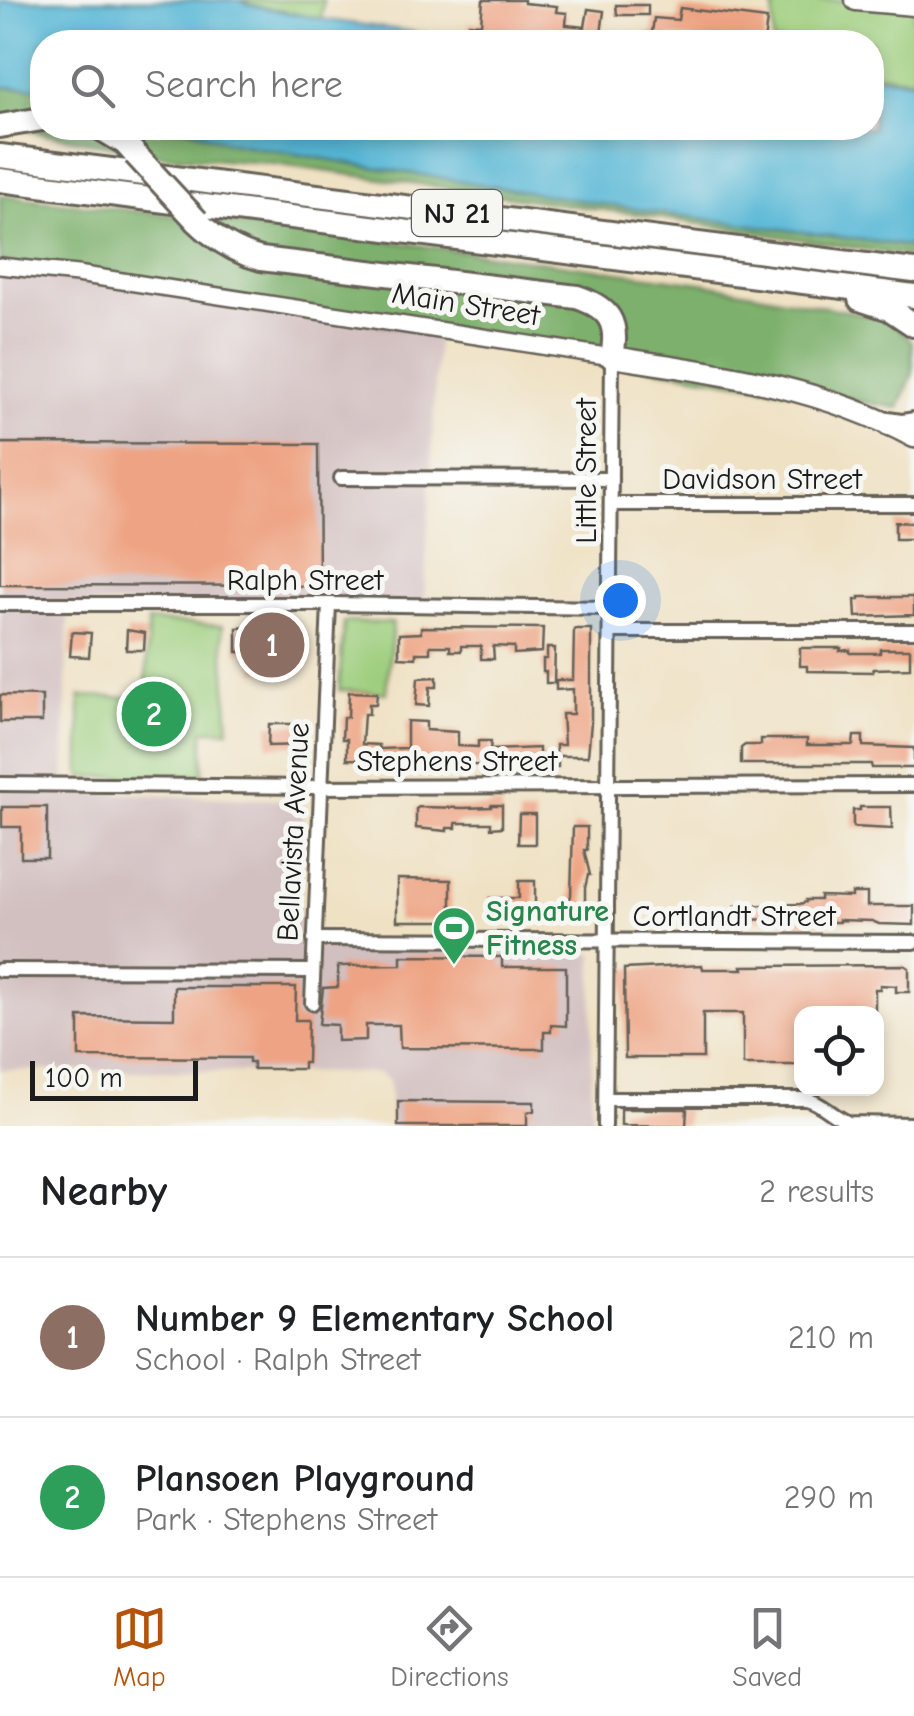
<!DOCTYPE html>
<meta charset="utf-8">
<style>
:root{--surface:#fff;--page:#f2f2f2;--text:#202124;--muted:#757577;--line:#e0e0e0;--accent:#b45309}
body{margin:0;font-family:"Comic Neue",sans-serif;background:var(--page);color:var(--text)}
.controls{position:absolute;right:30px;bottom:30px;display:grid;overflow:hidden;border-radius:20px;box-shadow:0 5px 15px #0003}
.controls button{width:90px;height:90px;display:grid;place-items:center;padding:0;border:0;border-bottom:2px solid var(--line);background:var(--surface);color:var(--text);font:50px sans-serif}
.scale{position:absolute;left:30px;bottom:25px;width:168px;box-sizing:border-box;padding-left:10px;border:5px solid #1c1c1c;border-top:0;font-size:28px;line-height:35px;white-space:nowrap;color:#1c1c1c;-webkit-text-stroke:8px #f6f6f2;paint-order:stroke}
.you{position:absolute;left:620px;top:600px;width:35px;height:35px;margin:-25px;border:8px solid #fff;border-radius:50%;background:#1a73e8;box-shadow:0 0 0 15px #1a73e833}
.badge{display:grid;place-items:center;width:65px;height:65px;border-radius:50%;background:var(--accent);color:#fff;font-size:32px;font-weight:700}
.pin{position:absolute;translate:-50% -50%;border:5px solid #fff;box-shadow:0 2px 10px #0006}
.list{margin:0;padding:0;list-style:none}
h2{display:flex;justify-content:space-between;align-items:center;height:130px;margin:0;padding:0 40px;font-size:42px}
h2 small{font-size:32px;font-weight:400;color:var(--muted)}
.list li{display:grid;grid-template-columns:65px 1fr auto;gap:30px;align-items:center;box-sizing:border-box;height:160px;padding:0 40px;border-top:2px solid var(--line)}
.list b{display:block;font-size:38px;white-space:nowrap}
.list p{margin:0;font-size:32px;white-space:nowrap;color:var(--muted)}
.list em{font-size:32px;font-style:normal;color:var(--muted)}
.icon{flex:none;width:55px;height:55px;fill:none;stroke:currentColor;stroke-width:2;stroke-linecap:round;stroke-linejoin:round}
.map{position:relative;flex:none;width:914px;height:1126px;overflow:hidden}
.search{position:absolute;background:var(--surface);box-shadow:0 5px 15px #0003;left:30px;right:30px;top:30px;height:110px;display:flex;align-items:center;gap:25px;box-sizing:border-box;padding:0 35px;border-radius:40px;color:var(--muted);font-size:38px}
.sheet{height:450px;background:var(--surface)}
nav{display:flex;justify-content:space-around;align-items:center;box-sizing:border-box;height:140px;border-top:2px solid var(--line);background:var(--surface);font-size:28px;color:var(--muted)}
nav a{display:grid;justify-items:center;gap:5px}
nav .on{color:var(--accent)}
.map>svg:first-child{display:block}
.industrial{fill:#d2bfc0}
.green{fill:#9ccd7c;stroke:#5c744c;stroke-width:2.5}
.forest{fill:#7db06c;stroke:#4c6644;stroke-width:2.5}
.water{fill:#57b7d6;stroke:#3a6a79;stroke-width:2.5}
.building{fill:#eea484}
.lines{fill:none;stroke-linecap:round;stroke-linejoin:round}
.minor-casing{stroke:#666156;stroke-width:18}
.tertiary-casing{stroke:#666156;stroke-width:20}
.primary-casing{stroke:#666156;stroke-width:25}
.motorway-casing{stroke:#666156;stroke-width:28}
.minor{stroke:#fff;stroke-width:12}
.tertiary{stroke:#fff;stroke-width:15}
.primary{stroke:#fff;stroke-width:20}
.motorway{stroke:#fff;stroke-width:22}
.motorway-bridge-casing{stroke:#666156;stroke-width:28;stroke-linecap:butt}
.motorway-bridge{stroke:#fff;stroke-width:22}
.labels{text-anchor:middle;stroke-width:10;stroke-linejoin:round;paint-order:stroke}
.shield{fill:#f6f6f2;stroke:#5d5d5c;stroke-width:2.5}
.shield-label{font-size:28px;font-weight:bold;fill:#1c1c1c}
.street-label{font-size:30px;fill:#1c1c1c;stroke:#f6f6f2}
.leisure-label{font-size:30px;font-weight:bold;fill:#27864d;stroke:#f6f6f2;text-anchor:start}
</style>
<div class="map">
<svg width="914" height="1126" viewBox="0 0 914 1126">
<rect width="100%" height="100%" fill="#f6f6f2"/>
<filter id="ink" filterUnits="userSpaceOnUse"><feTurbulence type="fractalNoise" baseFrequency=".01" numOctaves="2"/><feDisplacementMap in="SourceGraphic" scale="20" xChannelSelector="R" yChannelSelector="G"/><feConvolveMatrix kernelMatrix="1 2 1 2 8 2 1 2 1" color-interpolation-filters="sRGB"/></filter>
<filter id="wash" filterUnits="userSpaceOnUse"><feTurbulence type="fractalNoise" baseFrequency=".0048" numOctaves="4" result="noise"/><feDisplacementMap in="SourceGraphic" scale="40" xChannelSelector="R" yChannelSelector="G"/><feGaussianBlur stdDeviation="2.25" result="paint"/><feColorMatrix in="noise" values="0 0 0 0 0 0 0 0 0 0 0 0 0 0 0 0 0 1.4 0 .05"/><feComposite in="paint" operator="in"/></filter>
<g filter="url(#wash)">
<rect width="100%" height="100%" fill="#efe1c3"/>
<path class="industrial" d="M0 262 438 327 424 605 68 604 64 791 303 801 299 946 593 954 591 1126H392L389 1080 379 1073 0 1070Z"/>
<g class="green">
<path d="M240 0H324L321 19 251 5Z"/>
<path d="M774 0H856L914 5V79L872 73V42H773Z"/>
<path d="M148 621 222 626 229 730H203V776L82 777 80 769V696L136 698 146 686Z"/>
<path d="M344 622 393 623 386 693 339 690Z"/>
</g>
<g class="forest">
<path d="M0 87 42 88V128H187L226 142 373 167 654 212 914 247V257L635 214 266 163 166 156 20 129 0 128Z"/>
<path d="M0 195 358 237 701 283 894 320 892 322 912 342 913 373 899 408 0 262Z"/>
</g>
<g class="water">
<path d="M0 0H240L251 5 315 18 483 42H42V88L0 87Z"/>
<path d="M872 76 914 81V247L654 212 373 167 226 142 187 128H872Z"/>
</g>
<g id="blocks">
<g class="building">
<path d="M483 0H524V3L557 6 556 12 567 13 566 25 585 27 588 9 604 11 600 42 469 32V23L481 24Z"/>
<path d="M616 5H648V15H617Z"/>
<path d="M680 8 767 19 764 42 725 39V42H713L670 37V42H646L647 33H652L654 18 678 20Z"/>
<path d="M0 443 318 444 319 586 0 585Z"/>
<path d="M895 522 914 523V539H895Z"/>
<path d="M859 597H914V615L856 617 855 600H859Z"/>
<path d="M251 627V631H287V628H301V651L283 650V672L255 671V659H246V652H237V628Z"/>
<path d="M421 627 543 628 542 652 514 654V647L493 646 494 659H481V646H461V651H450V646H430V653H416V658L399 657V634L421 633Z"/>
<path d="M574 629H591V722L588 756H558V767H537L506 763 505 767 458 764H393V760L347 759V739H342L343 717H348L349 692 377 693 376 704H369V714H364L362 744 379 745 380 749 407 748V721L426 722V730L458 732V746L478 747V741H491L490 750 539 748V756H556V745H564L562 714H573V689L556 690V680H573Z"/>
<path d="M127 630 145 633 144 650H126Z"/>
<path d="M72 632 91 633 89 657 70 656Z"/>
<path d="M547 648H555L554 683H546V672H543V659H547Z"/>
<path d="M800 648H841L840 651 850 650V653H880V649H910V668L873 669V672L807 671V666H800Z"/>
<path d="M437 677V687H430L429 706 416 705 418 678Z"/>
<path d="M0 695 42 696V722H0Z"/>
<path d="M269 724H307V745L268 746Z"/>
<path d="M854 736H863V746L914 748V768H872L871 764H741V748L745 745H761V739H807V745H853Z"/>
<path d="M491 805H502V827L491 828V823H456V828H447V831L416 828V809L419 807 464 808 491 807Z"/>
<path d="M2 807H47V858H21V827H2Z"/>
<path d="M860 807H891L892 829 853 827V810H860Z"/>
<path d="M519 814H535V844H518Z"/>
<path d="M573 827H587V850H584L590 875H588L585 888V915H567V905L571 896Z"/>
<path d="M397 879 451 880V921H397Z"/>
<path d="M519 881H535V915L502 913V921H491L490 898H519Z"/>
<path d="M852 893H867V906H914V925L879 924 872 921 839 920V922H813V924L784 923V919L735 920V906L800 904 806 902V900H820V896L852 897Z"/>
<path d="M401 956 502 957V967H566V1026L551 1025V1032H544V1049L400 1048 399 1025H366V1040L337 1041V1025L319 1024 323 988 338 987V966L401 965Z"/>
<path d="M702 965 703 969H743L742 966 904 965 909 968V992H896V986L880 985V989H875V1014H802V1065H743V1013H703V1058H625L624 969Z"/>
<path d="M174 987H296L295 1020H308L307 1063H303V1069H253V1062H249V1058L79 1057V1017L174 1018Z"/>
<path d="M398 1101 534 1102V1111L527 1112V1126H398Z"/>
<path d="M621 1109H687L686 1126 621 1125Z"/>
</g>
</g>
</g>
<g filter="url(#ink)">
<use href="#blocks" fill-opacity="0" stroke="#666156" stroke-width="2.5"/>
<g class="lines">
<g class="minor-casing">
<g id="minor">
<path d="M341 478 611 479"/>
<path d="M611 504H914"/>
<path d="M0 604H329L610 608"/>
<path d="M610 631H914"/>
<path d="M0 784 308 787 914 785"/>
<path d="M314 939 914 942"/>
<path d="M0 970 312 971"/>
<path d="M312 1003 329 604"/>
<path d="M606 1099H806C823 1103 833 1117 849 1123L914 1124"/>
<path d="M605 1126 612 357"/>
</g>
</g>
<g class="tertiary-casing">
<path id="tertiary" d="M0 266 77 274 612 357"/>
</g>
<g class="primary-casing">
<g id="primary">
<path d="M856 0 914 5"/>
<path d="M612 357C717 373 820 386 914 437"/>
</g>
</g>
<g class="motorway-casing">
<g id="motorway">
<path d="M0 126 42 119"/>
<path d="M100 128 125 143 135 154"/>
<path d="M0 156 914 271"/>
<path d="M0 180 914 296"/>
<path d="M197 221C216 240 235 252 261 259L577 297C610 308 619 323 612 357"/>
<path d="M860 299 890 309 914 325"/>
<path d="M889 424 902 426 914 424"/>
</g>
</g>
<use href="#minor" class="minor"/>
<use href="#tertiary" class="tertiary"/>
<use href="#primary" class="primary"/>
<use href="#motorway" class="motorway"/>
<g class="motorway-bridge-casing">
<path id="motorway-bridge" d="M135 154 197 221"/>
</g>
<use href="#motorway-bridge" class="motorway-bridge"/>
</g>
</g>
<defs>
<g id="stadium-pin" transform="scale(2.25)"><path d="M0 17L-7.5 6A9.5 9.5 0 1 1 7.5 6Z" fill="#2e9e5b" stroke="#f6f6f2"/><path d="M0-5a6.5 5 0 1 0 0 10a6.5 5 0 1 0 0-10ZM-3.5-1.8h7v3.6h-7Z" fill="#fff"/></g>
</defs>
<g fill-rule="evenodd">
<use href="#stadium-pin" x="454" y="928"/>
</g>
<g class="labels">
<rect class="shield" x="412" y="190" width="90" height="46" rx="8"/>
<g class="shield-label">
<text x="457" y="223">NJ 21</text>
</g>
<g class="street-label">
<text transform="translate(466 304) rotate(9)" y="10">Main Street</text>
<text transform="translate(586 471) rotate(-90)" y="10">Little Street</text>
<text x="762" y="489">Davidson Street</text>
<text x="305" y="590">Ralph Street</text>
<text x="457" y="771">Stephens Street</text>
<text transform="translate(293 832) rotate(-87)" y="10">Bellavista Avenue</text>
<text x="734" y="926">Cortlandt Street</text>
</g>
<g class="leisure-label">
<text x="486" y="921">Signature<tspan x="486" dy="34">Fitness</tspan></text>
</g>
</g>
</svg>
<div class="controls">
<button><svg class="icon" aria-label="locate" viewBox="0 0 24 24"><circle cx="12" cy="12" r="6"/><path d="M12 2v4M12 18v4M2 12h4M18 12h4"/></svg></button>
</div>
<div class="scale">100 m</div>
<div class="you"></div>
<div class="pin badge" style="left:272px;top:645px;background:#8d6e63">1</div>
<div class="pin badge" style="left:154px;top:714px;background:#2e9e5b">2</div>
<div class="search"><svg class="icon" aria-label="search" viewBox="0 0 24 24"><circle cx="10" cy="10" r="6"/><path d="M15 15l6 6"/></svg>Search here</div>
</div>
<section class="sheet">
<h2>Nearby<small>2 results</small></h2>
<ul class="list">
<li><span class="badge" style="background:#8d6e63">1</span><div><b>Number 9 Elementary School</b><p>School · Ralph Street</p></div><em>210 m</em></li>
<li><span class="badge" style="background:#2e9e5b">2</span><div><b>Plansoen Playground</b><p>Park · Stephens Street</p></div><em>290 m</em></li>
</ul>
</section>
<nav>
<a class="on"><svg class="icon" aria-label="map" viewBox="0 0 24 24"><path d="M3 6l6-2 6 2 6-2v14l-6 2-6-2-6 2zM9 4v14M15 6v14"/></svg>Map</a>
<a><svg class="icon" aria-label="directions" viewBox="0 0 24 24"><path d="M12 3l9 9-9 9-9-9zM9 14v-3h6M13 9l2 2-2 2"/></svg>Directions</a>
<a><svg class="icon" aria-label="saved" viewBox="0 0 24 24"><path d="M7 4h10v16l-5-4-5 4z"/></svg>Saved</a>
</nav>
